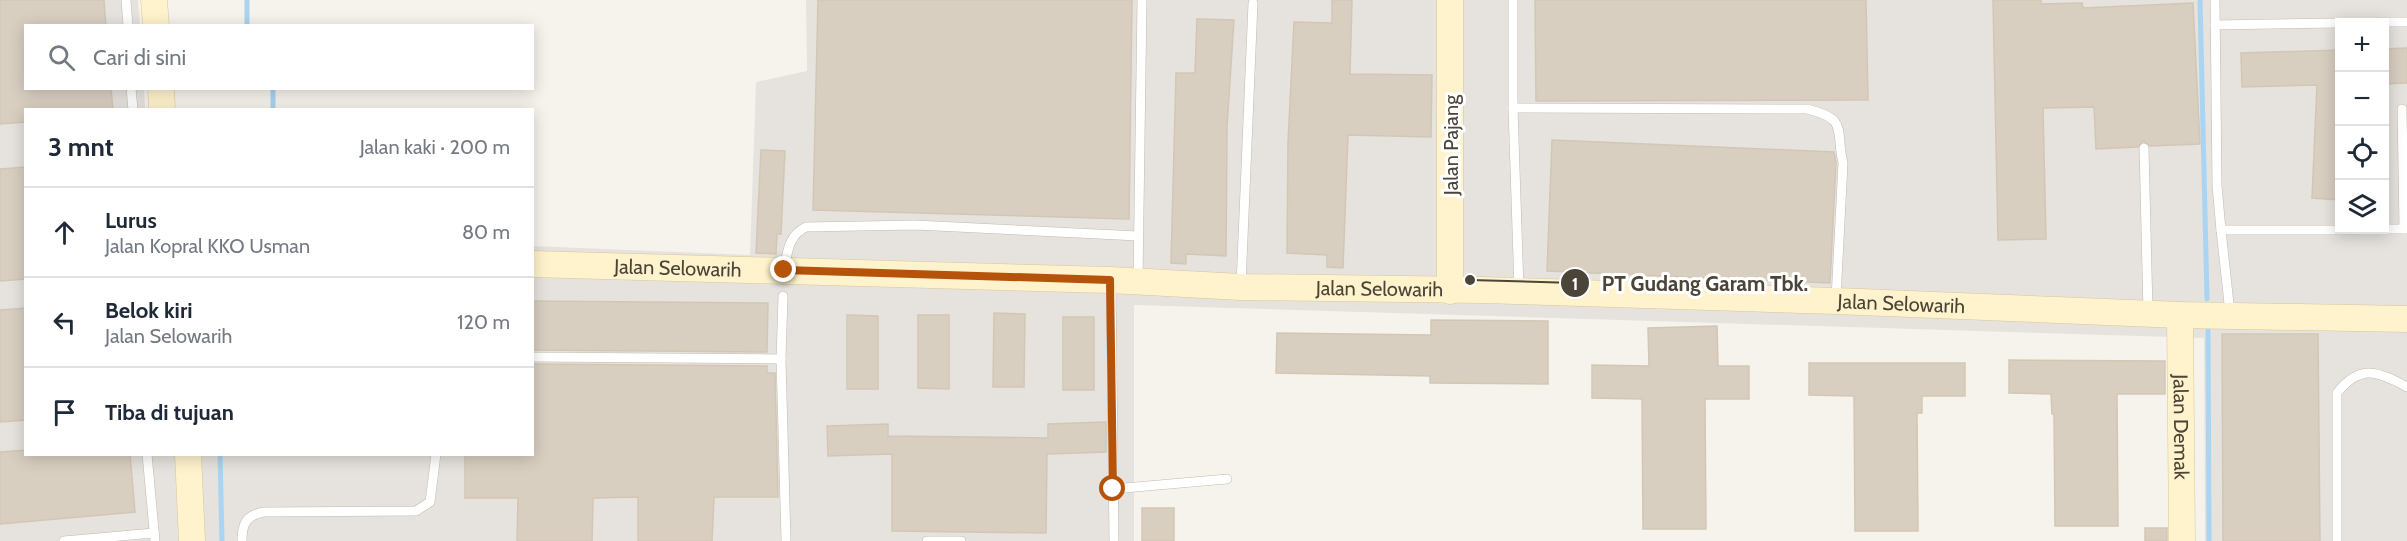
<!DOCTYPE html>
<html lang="id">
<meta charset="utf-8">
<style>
:root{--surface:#fff;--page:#f6f6f7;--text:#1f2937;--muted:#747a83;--line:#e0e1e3}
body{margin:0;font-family:Cabin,sans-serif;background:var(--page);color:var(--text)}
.controls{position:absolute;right:18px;top:18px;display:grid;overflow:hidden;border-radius:0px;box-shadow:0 3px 15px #0003}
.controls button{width:54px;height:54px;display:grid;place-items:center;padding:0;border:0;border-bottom:2px solid var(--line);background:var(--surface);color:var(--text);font:30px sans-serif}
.stop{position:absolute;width:18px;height:18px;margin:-14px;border:4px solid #b45309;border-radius:50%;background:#fff}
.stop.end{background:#b45309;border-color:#fff;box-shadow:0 2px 6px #0008}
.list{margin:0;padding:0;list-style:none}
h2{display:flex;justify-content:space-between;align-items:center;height:78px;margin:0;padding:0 24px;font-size:26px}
h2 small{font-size:20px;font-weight:400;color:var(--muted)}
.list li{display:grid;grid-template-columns:39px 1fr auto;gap:18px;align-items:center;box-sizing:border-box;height:90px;padding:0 24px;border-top:2px solid var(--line)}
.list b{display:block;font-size:22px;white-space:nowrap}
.list p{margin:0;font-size:20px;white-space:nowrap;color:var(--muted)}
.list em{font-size:20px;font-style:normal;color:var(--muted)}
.icon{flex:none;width:33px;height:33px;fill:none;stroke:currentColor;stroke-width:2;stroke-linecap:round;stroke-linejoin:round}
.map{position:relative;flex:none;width:2407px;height:541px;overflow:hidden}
.search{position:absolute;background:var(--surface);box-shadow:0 3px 15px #0003;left:24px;top:24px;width:510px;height:66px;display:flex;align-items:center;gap:15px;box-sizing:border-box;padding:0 21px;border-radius:0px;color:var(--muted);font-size:22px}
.panel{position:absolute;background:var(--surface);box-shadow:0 3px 15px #0003;left:24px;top:108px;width:510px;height:348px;border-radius:0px}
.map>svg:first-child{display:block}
.industrial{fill:#e6e2dd;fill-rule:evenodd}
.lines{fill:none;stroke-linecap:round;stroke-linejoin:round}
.stream{stroke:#a9d4f2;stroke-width:5}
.building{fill:#d8cfc1;stroke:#d3c7b4;stroke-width:1.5}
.lane-casing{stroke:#c2bbae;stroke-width:10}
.secondary-casing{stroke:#d6c79b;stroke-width:27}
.lane{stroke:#fff;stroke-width:9}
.secondary{stroke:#fff3cd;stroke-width:26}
.route{stroke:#b45309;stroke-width:8}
.labels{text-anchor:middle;stroke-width:6;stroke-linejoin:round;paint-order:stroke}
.street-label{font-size:20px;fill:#4b4439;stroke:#fff}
.leader{fill:none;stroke:#4b4439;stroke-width:2}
.callout-dot{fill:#4b4439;stroke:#fff;stroke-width:2}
.mark-label{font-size:18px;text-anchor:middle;font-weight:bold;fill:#fff}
.callout-label{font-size:21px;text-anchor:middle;font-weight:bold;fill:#4b4439;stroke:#fff;stroke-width:6;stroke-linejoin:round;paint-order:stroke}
</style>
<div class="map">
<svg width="2407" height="541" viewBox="0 0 2407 541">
<rect width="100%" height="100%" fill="#f6f3ec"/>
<path class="industrial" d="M0 0H138L140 25 26 26V88L144 89 145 109 26 110V454H532L533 246 750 255 756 82 807 71 806 0H2407V541H2205L2204 338 1134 305V541H0ZM2340 22H2384V230H2340Z"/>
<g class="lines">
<g class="stream">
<path d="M247 0V26"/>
<path d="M2200 0 2207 299"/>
<path d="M273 88V110"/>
<path d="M2208 331 2209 541"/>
<path d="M220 454 222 541"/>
</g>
</g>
<g class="building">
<path d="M0 0H104L106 26H26V88H111L113 110H26V122L0 124Z"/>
<path d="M818 0H1132L1129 219 813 210Z"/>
<path d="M1332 0H1352L1350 74 1432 75 1431 137 1348 135 1343 268 1327 267V255L1287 253 1288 143 1294 22 1332 23Z"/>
<path d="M1535 0H1866L1868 100 1536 101Z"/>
<path d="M1993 0H2041V4L2082 3 2083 8 2193 3 2200 144 2150 146 2143 141 2138 147 2096 149 2094 107 2043 108 2046 239 1998 240Z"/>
<path d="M1197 19 1234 20 1227 127 1226 256 1186 254V264L1171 263 1176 73H1195Z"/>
<path d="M2407 48V83L2385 84V49Z"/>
<path d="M2340 50V200L2312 198 2317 85 2242 87 2241 53Z"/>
<path d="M1552 140 1834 152 1836 163 1830 283 1547 271Z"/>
<path d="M761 150 785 151 781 234H777L776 254 756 253Z"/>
<path d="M26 167V279L0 281V169Z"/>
<path d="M532 301 768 303 767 352 532 350Z"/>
<path d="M26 308V420L0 422V310Z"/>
<path d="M994 313 1025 314 1024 387H993Z"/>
<path d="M847 315 878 316V389H847Z"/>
<path d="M918 315H949V389L918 388Z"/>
<rect x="1063" y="317" width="31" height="73"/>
<path d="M1431 320 1548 321V384L1430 383V376L1276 373 1277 333 1431 335Z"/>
<path d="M1717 326 1718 366H1749V399H1705L1706 529H1643L1642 399 1592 398V365L1649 366 1648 328Z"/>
<path d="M2222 334H2318L2320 541H2223Z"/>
<path d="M2009 360 2165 361V394H2117L2118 526H2055L2054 414H2052L2051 394 2009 393Z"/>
<path d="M1809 363H1965V396H1922V413H1917L1918 531H1855L1854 396 1809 395Z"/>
<path d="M532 364 767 366V373H775L778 497H714L712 541H638V497L593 498 592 541H517L518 498H465V454H532Z"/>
<path d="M1106 422V452L1047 454 1046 533 892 531V454L828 456 827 426 888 424V436L1048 438V424Z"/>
<path d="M26 450V454H130L135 512 0 524V452Z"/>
<rect x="1142" y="508" width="32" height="33"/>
<rect x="2145" y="528" width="22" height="13"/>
</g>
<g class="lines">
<g class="lane-casing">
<g id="lane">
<path d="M126 0 128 26"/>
<path d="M1513 0V108L1519 289"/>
<path d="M2215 0 2217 186 2221 230H2355"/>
<path d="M2380 22H2407"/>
<path d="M2215 25 2340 23"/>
<path d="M131 88 133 110"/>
<path d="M1513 108 1807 109C1849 119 1835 130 1843 163L1836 299"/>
<path d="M2402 109 2404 229"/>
<path d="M2144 148 2148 311"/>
<path d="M2384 229H2407"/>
<path d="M2221 230 2230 313"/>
<path d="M784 268C788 250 789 235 806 227L915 225 1138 236"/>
<path d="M1138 280 1142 0"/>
<path d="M1111 282 1114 541"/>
<path d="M1241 285 1253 3"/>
<path d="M783 296 781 359 786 541"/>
<path d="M532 357 781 359"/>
<path d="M147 454 155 541"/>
<path d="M1113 489 1227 479"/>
<path d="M64 541 154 533"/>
<path d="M242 541C242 524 246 515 264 512L416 511 430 502 436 454"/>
<path d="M927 541H961"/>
<path d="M2337 541V393C2360 364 2378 371 2407 387"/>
</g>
</g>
<g class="secondary-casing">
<g id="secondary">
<path d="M154 0 156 26"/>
<path d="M161 88 162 110"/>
<path id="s1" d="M532 264 1110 280 1241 287 1482 290 1836 301 2180 315 2407 319"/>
<path d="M1450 291V0"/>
<path id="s2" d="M2180 315 2182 541"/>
<path d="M188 454 192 541"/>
</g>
</g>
<use href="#lane" class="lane"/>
<use href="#secondary" class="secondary"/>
</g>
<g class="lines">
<path class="route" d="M784 270 1110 280 1113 489"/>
</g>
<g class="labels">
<g class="street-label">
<text transform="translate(1451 145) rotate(-90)" y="7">Jalan Pajang</text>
<text dy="7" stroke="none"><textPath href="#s1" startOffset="146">Jalan Selowarih</textPath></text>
<text dy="7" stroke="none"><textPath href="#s1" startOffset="848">Jalan Selowarih</textPath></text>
<text dy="7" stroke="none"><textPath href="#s1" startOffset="1370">Jalan Selowarih</textPath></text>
<text dy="7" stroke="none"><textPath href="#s2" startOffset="112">Jalan Demak</textPath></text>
</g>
</g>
<path class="leader" d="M1470 280L1575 283"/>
<g class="callout-dot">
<circle cx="1470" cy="280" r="6"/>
<circle cx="1575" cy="283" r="15"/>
</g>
<g class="mark-label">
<text x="1575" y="290">1</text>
</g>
<g class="callout-label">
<text x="1705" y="291">PT Gudang Garam Tbk.</text>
</g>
</svg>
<div class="controls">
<button>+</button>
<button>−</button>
<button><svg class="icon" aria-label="locate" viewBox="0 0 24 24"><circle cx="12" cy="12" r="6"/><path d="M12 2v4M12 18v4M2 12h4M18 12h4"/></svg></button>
<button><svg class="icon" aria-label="layers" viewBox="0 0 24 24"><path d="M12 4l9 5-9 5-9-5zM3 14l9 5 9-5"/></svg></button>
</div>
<div class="stop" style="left:1113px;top:489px"></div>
<div class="stop end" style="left:784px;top:270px"></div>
<div class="search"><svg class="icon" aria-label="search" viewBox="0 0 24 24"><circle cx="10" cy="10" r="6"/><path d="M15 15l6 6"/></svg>Cari di sini</div>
<section class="panel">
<h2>3 mnt<small>Jalan kaki · 200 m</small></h2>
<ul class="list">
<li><svg class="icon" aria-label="ahead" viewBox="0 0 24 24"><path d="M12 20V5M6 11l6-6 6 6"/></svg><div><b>Lurus</b><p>Jalan Kopral KKO Usman</p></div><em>80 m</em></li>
<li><svg class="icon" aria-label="left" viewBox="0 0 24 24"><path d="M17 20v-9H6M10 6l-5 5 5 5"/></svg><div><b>Belok kiri</b><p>Jalan Selowarih</p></div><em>120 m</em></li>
<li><svg class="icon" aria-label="arrive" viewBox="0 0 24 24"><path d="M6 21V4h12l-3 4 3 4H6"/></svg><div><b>Tiba di tujuan</b></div></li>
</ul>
</section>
</div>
